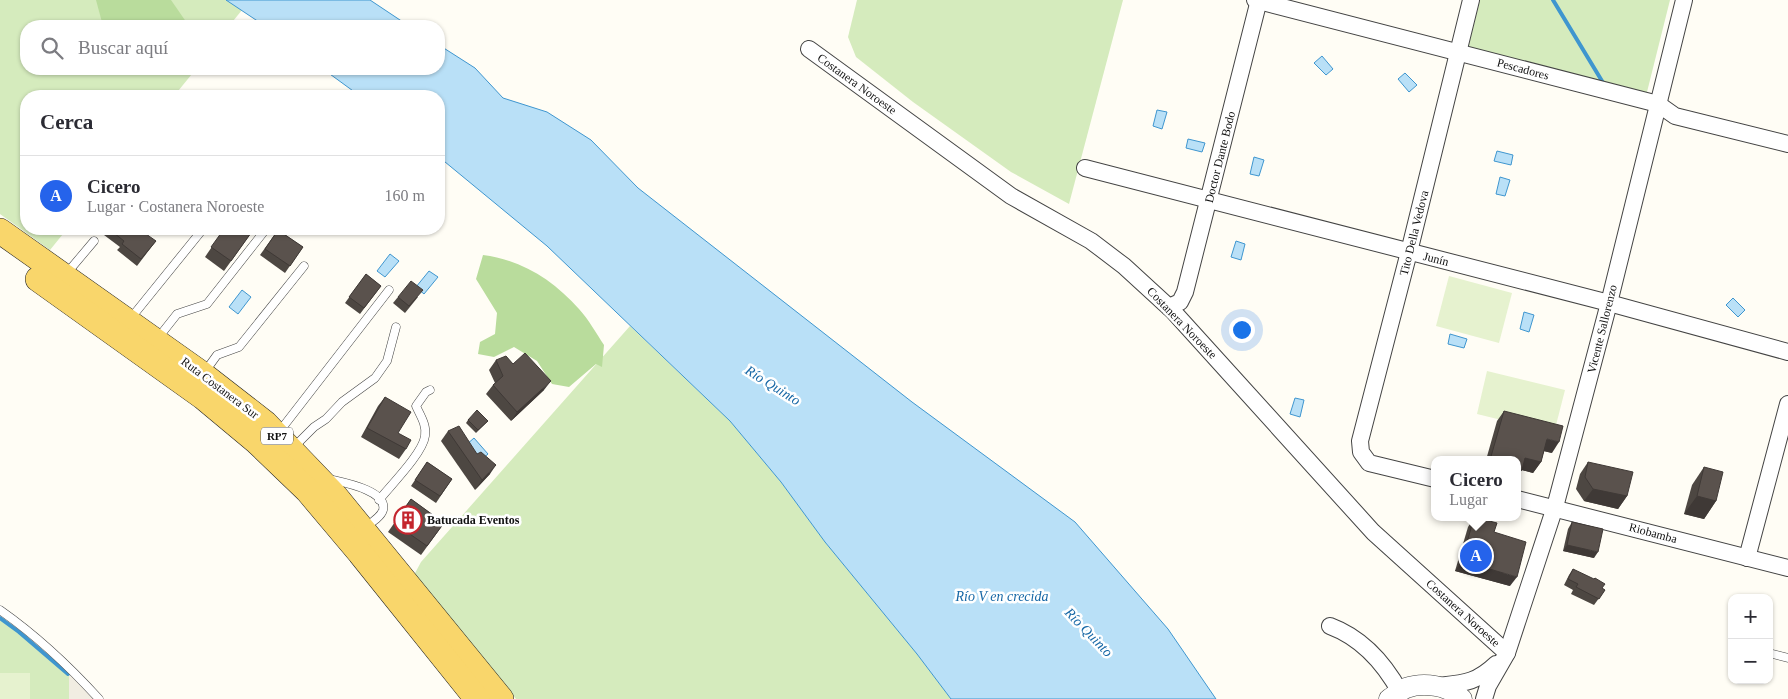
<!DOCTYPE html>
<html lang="es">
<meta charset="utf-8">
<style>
:root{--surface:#fff;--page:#f2f2f3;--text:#2b2b33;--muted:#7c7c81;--line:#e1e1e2;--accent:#2563eb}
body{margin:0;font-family:Georgia,serif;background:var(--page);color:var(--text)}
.controls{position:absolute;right:15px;bottom:15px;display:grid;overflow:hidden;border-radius:10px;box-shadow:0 1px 4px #0004}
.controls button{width:45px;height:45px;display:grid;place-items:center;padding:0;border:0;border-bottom:1px solid var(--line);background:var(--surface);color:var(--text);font:25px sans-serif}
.you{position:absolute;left:1241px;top:329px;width:18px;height:18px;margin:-12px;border:4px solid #fff;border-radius:50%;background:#1a73e8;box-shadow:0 0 0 8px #1a73e833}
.badge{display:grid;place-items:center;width:32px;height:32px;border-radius:50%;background:var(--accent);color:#fff;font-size:16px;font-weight:700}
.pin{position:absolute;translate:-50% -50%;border:2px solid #fff;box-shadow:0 1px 5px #0006}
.popup{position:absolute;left:1431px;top:456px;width:90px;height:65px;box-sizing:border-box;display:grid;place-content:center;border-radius:10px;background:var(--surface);filter:drop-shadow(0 1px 4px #0005);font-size:16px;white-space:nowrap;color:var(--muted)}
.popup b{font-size:19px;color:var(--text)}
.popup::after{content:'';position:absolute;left:50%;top:100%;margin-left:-10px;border:10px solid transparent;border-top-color:var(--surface)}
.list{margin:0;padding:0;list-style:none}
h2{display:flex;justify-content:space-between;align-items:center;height:65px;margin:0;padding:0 20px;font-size:21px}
h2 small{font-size:16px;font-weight:400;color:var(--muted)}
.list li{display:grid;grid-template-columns:32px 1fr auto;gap:15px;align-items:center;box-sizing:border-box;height:80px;padding:0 20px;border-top:1px solid var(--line)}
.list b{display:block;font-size:19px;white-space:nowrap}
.list p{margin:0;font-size:16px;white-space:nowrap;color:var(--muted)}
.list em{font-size:16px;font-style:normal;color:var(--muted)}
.icon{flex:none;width:28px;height:28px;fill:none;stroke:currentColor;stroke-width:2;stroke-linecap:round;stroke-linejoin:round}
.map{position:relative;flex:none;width:1788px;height:699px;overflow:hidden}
.search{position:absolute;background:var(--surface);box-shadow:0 1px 4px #0004;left:20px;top:20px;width:425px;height:55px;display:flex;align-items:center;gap:12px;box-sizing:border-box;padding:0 18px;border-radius:20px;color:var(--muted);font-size:19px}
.panel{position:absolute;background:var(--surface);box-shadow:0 1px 4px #0004;left:20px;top:90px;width:425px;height:145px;border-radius:20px}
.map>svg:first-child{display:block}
.green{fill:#d5ebbd}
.forest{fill:#b9dc9c}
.pitch{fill:#e6f2cf}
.plaza{fill:#f1ede2}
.water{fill:#b9e0f7;stroke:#3f96cf}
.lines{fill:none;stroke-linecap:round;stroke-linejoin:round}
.stream{stroke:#3f96cf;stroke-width:4}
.service-casing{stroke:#444;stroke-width:9}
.minor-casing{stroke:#444;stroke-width:18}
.tertiary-casing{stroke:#444;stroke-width:21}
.primary-casing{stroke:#222;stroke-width:26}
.service{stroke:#fff;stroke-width:8}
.minor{stroke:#fff;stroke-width:16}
.tertiary{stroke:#fff;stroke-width:20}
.primary{stroke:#f9d66b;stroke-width:25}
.wall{fill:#4d4742}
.shaded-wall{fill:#3f3936}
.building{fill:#5a524d;stroke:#3f3936}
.labels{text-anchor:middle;stroke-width:5;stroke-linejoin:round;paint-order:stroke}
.shield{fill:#fff;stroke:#585858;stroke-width:1}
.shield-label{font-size:11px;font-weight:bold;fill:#111}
.street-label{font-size:12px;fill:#111;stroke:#fff}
.poi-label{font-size:12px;font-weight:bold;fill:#111;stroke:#fff;text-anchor:start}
.water-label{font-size:14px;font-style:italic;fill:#1768a6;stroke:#fff}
</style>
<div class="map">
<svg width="1788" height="699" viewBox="0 0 1788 699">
<rect width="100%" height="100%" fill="#fffdf5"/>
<g class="green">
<path d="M0 0H226L242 10 229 26H26V69H196L174 96H26V229H67L50 250 0 214Z"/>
<path d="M857 0H1123L1069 204 1011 172 913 102 856 57 848 37Z"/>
<path d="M1480 0H1670L1646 96 1468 48Z"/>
<path d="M630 326 730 421 781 482 825 542 917 654 951 699H516L414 575 421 562Z"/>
<path d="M0 618 66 672 90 699H0Z"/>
</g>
<g class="forest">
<path d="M96 0H171L189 26H103Z"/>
<path d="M483 255C522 260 553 280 579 309 589 320 596 333 604 345L602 367 596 364 569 387 552 384 537 361 514 347 494 357 478 354 480 342 495 334 497 313 476 279Z"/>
</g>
<g class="pitch">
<path d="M1449 276 1512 293 1499 343 1436 326Z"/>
<path d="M1487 371 1565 390 1554 433 1477 414Z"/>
<rect x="0" y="673" width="30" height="26"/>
</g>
<path class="plaza" d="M69 672 96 699H69Z"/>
<g class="water">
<path d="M226 0H370L409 26H265Z"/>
<path d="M439 45 475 68 503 98 547 112 591 140 638 188 912 402 1075 522 1168 629 1216 699H951L917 654 825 542 781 482 730 421 547 246 439 157V96H360L323 69H439Z"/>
<path d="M1322 56 1333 69 1326 75 1314 63Z"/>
<path d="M1405 73 1417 85 1409 92 1398 79Z"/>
<path d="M1157 110 1167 112 1162 129 1153 126Z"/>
<path d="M1188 139 1205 143 1202 152 1186 148Z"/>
<path d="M1497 151 1513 155 1511 165 1494 161Z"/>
<path d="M1254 157 1264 160 1259 176 1250 174Z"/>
<path d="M1500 177 1510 180 1505 196 1496 194Z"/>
<path d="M1236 241 1245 244 1241 260 1231 257Z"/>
<path d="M390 254 399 261 385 277 377 271Z"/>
<path d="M429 271 438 277 424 294 416 287Z"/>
<path d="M242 290 251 297 238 314 229 307Z"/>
<path d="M1733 298 1745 310 1738 317 1726 305Z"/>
<path d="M1524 312 1534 315 1529 332 1520 329Z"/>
<path d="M1450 334 1467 339 1464 348 1448 344Z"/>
<path d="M1295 398 1304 400 1300 417 1290 414Z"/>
<path d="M474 438 488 454 480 461 466 445Z"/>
</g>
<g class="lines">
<g class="stream">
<path d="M1553 0 1605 86"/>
<path d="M0 618 19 632 68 674"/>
</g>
<g class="service-casing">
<g id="service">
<path d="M67 273 94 241"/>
<path d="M131 318 203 229"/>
<path d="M158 338 177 314 207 304 266 229"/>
<path d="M204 373 217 355 239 347 304 266"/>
<path d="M279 432 389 290"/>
<path d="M294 447 314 427 326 419 342 402 375 378 387 361 396 327"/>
<path d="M329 479C341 482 388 490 383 510 381 517 371 523 365 527"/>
<path d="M379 500C391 485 423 453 425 436 427 425 420 415 416 406L426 392 430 390"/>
<path d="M0 610C37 636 69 666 99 699"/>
<path d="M1769 653 1788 658"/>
</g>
</g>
<g class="minor-casing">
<g id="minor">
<path d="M1255 0 1658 104 1675 116 1788 144"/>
<path d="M809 49 1011 196 1091 241 1124 266 1172 310 1373 532 1507 653"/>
<path d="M1085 168 1609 303 1788 352"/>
<path d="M1169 307 1180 302 1185 292 1259 0"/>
<path d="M1435 479 1369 463 1361 452 1360 441 1409 252 1471 0"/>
<path d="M1517 499 1788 568"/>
<path d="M1747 558 1788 404"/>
<path d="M1330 626C1362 638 1384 663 1400 692"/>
<path d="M1437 686C1464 683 1476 683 1496 664"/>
<path d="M1484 699 1488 686 1507 653 1555 507 1609 303 1684 0"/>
</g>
</g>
<g class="tertiary-casing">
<path id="tertiary" d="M1389 699C1394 696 1400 691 1406 688 1423 682 1449 685 1462 699"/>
</g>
<g class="primary-casing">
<g id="primary">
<path d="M0 231 202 374 265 423 336 497 501 699"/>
<path d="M38 279 203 397 257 442 307 490 360 553 477 699"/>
</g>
</g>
<use href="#service" class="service"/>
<use href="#minor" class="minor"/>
<use href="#tertiary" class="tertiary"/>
<use href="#primary" class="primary"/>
</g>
<g class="wall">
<path d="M96 229H131L156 241 137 266 117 250 120 247Z"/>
<path d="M224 229 251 233 224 271 205 257Z"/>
<path d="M278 230 303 247 285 273 260 255Z"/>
<path d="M366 274 381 286 360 314 345 303Z"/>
<path d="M398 297H418L405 313 393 303Z"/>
<path d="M496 360 513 364 544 390 511 421 486 394 493 385 495 383 489 370Z"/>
<path d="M385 397 398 433 406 449 399 459 361 437 378 406Z"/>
<path d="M1504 411 1552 453 1544 451 1541 462 1533 473 1522 470 1517 476V460H1486L1497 421Z"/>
<path d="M468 420 488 421 476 433 466 423Z"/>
<path d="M448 431 490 474 475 490 441 441Z"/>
<path d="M427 462 452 479 436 503 411 486Z"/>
<path d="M1588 462 1627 496 1618 509 1584 501 1576 489 1580 474Z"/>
<path d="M1704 467 1716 501 1704 519 1684 514 1692 485Z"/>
<path d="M411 499 444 523 421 555 388 532Z"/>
<path d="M1474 517 1510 586 1455 571 1468 527Z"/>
<path d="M1572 522 1594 558 1563 551 1568 529Z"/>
<path d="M1573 569 1605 590 1594 605 1571 594 1573 590 1564 585 1569 575Z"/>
</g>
<g class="shaded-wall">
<path d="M551 381 544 390 511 421 517 412Z"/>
<path d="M1547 439 1559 442 1552 453 1539 450Z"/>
<path d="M1525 458 1541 462 1533 473 1518 469Z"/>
<path d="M496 465 490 474 475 490 482 480Z"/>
<path d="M1517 469 1522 470 1517 476Z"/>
<path d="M1593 489 1627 496 1618 509 1584 501Z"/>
<path d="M1697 496 1716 501 1704 519 1684 514Z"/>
<path d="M1567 545 1598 552 1594 558 1563 551Z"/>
<path d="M1462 561 1517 577 1510 586 1455 571Z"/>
</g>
<g class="building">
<path d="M109 229H131L133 230 134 229H139L156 241 141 259 122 244 124 241Z"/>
<path d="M224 229H244L251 233 231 261 211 247Z"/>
<path d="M278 230 303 247 290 266 265 249Z"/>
<path d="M366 274 381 286 364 308 349 297Z"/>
<path d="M411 281 423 290 409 306 398 297Z"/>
<path d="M525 353 551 381 517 412 493 385 503 376 496 360 506 356 513 364Z"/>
<path d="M385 397 411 412 398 433 411 440 406 449 367 428Z"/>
<path d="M477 410 488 421 478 430 468 420Z"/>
<path d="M1504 411 1563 426 1559 442 1547 439 1541 462 1525 458 1522 470 1517 469V460H1490Z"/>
<path d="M459 426 477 454 481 452 496 465 482 480 448 431Z"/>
<path d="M427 462 452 479 440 496 415 480Z"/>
<path d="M1588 462 1633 472 1627 496 1593 489 1585 477Z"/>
<path d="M1704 467 1723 472 1716 501 1697 496Z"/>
<path d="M411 499 444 523 427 546 394 523Z"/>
<path d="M1474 517 1497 523 1494 532 1526 542 1517 577 1462 561Z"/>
<path d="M1572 522 1603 529 1598 552 1567 545Z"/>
<path d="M1573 569 1594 579 1595 578 1605 584 1602 588 1605 590 1599 599 1576 587 1578 584 1568 579Z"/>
</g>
<defs>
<g id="building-ring" transform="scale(1.4375)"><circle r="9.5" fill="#fff" stroke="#c4262e" stroke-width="1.5"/><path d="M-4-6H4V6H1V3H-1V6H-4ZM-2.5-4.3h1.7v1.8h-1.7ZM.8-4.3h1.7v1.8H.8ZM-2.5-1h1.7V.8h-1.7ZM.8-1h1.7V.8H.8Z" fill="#c4262e"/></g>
</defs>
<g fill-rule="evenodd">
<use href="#building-ring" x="408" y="520"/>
</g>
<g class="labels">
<rect class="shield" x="261" y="427.5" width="32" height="17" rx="4"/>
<g class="shield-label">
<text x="277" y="440">RP7</text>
</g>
<g class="street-label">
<text transform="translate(1523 69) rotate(15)" y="4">Pescadores</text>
<text transform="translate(857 84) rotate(36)" y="4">Costanera Noroeste</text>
<text transform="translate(1220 157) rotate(-76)" y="4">Doctor Dante Bodo</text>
<text transform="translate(1414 233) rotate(-76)" y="4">Tito Della Vedova</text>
<text transform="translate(1436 259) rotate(14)" y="4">Junín</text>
<text transform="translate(1182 323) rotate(46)" y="4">Costanera Noroeste</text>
<text transform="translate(1602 329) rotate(-76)" y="4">Vicente Sallorenzo</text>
<text transform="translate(220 388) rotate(37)" y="4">Ruta Costanera Sur</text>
<text transform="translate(1653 533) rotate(15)" y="4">Riobamba</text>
<text transform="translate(1463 613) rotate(42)" y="4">Costanera Noroeste</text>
</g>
<g class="poi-label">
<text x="427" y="524">Batucada Eventos</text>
</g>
<g class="water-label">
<text transform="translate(773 385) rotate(32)" y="5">Río Quinto</text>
<text x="1002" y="601">Río V en crecida</text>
<text transform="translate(1089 632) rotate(46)" y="5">Río Quinto</text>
</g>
</g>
</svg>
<div class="controls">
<button>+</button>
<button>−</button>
</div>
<div class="you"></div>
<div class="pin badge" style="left:1476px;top:556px">A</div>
<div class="popup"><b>Cicero</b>Lugar</div>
<div class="search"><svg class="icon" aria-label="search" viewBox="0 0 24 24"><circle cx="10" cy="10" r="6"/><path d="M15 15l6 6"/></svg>Buscar aquí</div>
<section class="panel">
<h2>Cerca<small></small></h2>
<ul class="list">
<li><span class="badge">A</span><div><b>Cicero</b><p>Lugar · Costanera Noroeste</p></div><em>160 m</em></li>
</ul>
</section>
</div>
